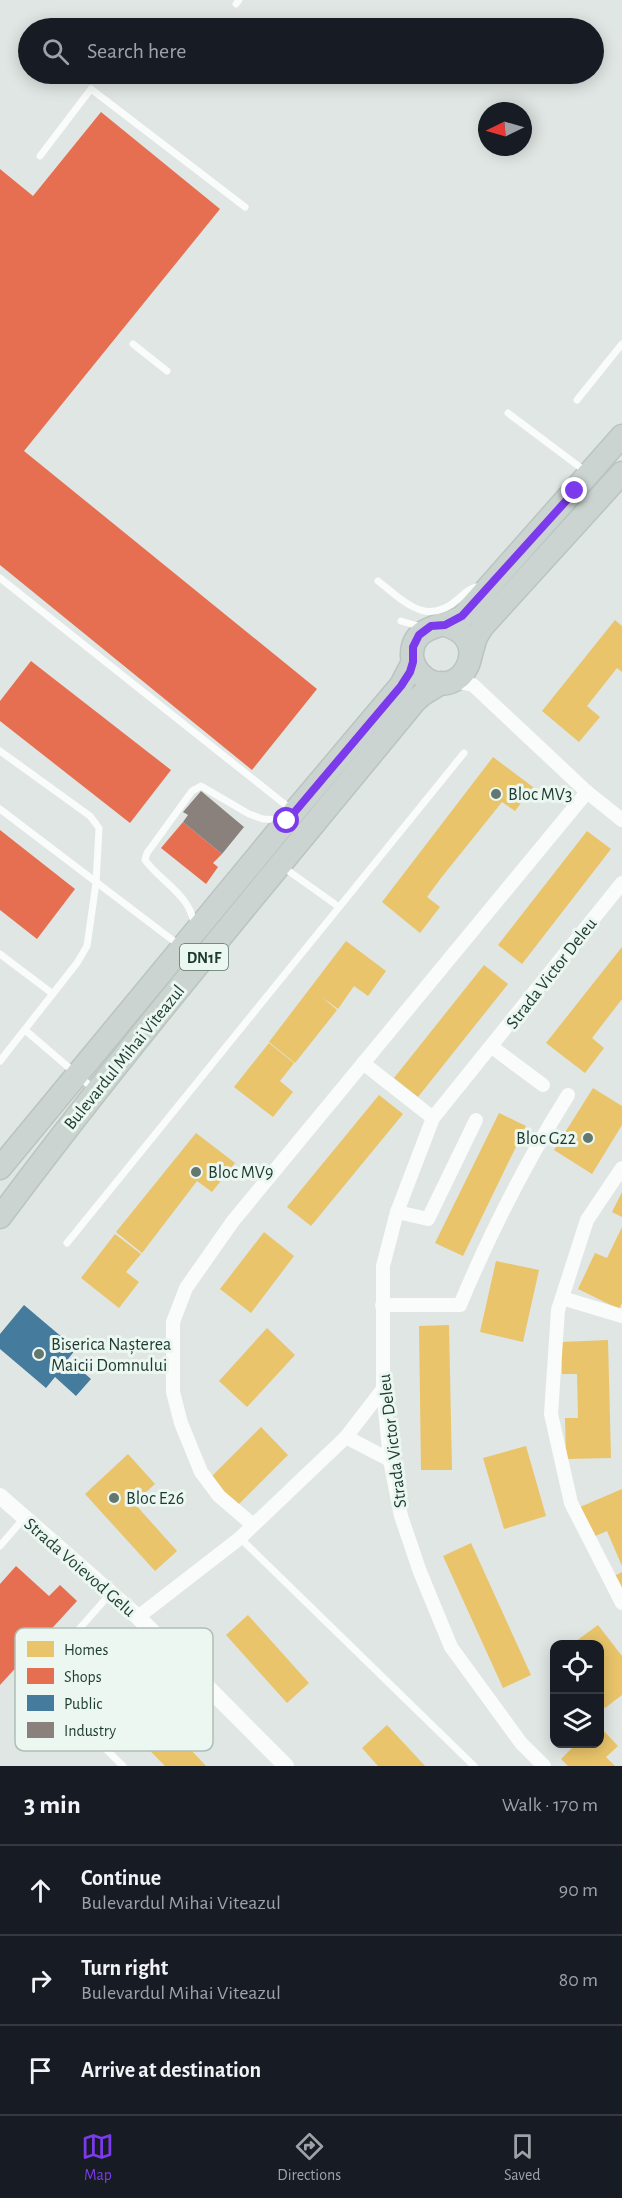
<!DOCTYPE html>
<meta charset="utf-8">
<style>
:root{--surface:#171b24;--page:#242831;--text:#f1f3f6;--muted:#9ea1a6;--line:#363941;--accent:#7c3aed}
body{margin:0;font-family:"Alegreya Sans",sans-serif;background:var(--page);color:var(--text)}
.controls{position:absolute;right:18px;bottom:18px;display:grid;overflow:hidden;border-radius:12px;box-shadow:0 3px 15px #0003}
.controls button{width:54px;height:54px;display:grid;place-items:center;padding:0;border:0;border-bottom:2px solid var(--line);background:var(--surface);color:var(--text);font:30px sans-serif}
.compass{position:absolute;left:478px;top:102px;width:54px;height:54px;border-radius:50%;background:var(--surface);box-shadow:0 3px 15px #0003;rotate:265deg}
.stop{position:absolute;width:18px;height:18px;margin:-14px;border:4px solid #7c3aed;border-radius:50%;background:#fff}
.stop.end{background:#7c3aed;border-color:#fff;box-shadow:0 2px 6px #0008}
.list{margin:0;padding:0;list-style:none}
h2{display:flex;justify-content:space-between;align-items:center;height:78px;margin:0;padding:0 24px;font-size:26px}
h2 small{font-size:20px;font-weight:400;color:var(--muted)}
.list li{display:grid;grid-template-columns:39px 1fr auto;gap:18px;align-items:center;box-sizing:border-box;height:90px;padding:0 24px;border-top:2px solid var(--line)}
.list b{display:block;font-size:22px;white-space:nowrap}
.list p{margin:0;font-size:20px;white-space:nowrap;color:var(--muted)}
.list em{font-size:20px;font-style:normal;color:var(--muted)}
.icon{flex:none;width:33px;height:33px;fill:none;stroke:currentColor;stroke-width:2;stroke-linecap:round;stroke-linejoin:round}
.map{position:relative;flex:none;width:622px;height:1766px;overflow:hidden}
.search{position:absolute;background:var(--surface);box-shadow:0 3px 15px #0003;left:18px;right:18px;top:18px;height:66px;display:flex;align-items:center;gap:15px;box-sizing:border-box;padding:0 21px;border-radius:33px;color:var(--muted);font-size:22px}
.sheet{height:348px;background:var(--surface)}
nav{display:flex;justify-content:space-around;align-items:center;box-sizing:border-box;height:84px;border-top:2px solid var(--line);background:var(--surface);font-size:16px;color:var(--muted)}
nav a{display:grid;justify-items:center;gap:3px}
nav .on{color:var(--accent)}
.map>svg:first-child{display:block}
.homes{fill:#e9c46a}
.shops{fill:#e76f51}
.public{fill:#457b9d}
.industry{fill:#8a817c}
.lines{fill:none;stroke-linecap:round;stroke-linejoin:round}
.primary-casing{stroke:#bac4c0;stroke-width:25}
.service{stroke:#fafbfb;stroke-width:7}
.minor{stroke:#fafbfb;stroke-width:14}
.tertiary{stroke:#fafbfb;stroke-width:16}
.primary{stroke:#cbd4d1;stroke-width:22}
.route{stroke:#7c3aed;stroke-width:8}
.poi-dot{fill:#61776f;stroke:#ecf7f1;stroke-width:2}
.labels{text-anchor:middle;stroke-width:6;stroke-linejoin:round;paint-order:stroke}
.shield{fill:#ecf7f1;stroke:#5a736b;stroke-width:1.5}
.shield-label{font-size:16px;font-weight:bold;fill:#1c3b31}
.poi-label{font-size:18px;fill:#1c3b31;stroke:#ecf7f1;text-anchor:start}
.street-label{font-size:18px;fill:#1c3b31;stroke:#ecf7f1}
.key{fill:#ecf7f1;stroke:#aebfb7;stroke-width:1.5}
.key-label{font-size:16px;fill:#1c3b31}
</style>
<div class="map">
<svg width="622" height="1766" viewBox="0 0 622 1766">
<rect width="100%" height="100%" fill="#e0e6e3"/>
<g class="homes">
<path d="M615 620 622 626V672L617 668 587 706 600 717 579 742 542 711Z"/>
<path d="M493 757 533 787 515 811 502 802 441 878 427 897 440 907 420 933 382 902Z"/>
<path d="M587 831 611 849 522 964 498 945Z"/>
<path d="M346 941 386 971 368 996 354 986 338 1009 322 997 337 1010 295 1063 269 1042Z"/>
<path d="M622 947V999L592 1038 604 1048 585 1073 546 1043Z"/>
<path d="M484 965 508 984 418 1097 394 1078Z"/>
<path d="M269 1043 294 1063 280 1081 293 1092 273 1117 234 1087Z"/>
<path d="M593 1088 622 1106V1125L592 1174 554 1150Z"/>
<path d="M379 1095 403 1114 311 1226 287 1207Z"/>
<path d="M499 1113 526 1126 463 1256 435 1243Z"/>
<path d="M196 1133 235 1163 212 1192 197 1181 142 1253 116 1232Z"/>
<path d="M622 1192V1217L612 1212Z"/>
<path d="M622 1227V1303L619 1309 578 1289 595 1253 607 1258Z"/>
<path d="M264 1232 294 1256 251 1313 220 1289Z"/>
<path d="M115 1234 141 1254 126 1272 139 1282 119 1308 81 1278Z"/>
<path d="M496 1261 539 1270 523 1342 480 1332Z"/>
<path d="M449 1325 452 1470H421L419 1326Z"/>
<path d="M267 1328 295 1355 247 1407 219 1381Z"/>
<path d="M608 1340 611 1458 566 1459 565 1418H578L577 1374H562L561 1342Z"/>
<path d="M261 1427 288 1455 238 1505 210 1478Z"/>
<path d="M526 1446 546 1516 504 1529 483 1458Z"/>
<path d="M128 1454 155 1484 134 1503 177 1551 155 1571 85 1494Z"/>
<path d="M622 1489V1566L607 1531 593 1537 580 1507Z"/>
<path d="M471 1543 531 1675 503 1688 443 1556Z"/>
<path d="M622 1572V1600L612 1577Z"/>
<path d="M248 1615 309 1683 287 1703 226 1635Z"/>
<path d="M598 1625 622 1656V1695L605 1708 600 1700V1644H572Z"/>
<path d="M88 1645 145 1701 206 1766H165L105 1705 93 1717 54 1679Z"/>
<path d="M387 1725 425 1766H378L362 1748Z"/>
<path d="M600 1727 618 1746 606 1757 615 1766H568L561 1759 576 1744H600Z"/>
</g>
<g class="shops">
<path d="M101 112 220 209 24 451 317 689 252 770 0 565V169L33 196Z"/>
<path d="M31 661 171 770 130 823 0 721V701Z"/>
<path d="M183 822 222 854 213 863 218 867 206 884 161 848Z"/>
<path d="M0 830 75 889 37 939 0 910Z"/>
<path d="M16 1566 49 1596 60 1585 77 1601 0 1685V1584Z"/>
</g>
<path class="public" d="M24 1305 76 1349 68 1359 91 1379 76 1396 55 1377 46 1388 0 1349V1334Z"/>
<path class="industry" d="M201 791 244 827 222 854 183 822 188 815 183 812Z"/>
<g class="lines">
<g class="primary-casing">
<g id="primary">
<path d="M445 625C495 638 462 703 425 678 418 673 412 664 412 655 412 625 443 627 462 617L622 436"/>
<path d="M471 654 476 637 482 627 622 473"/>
<path d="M0 1168 294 812 401 685 413 662"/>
<path d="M0 1217C132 1040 275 872 415 701L423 694 441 683"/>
</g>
</g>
<g class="service">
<path d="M236 4 239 0"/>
<path d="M40 156 91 89 245 207"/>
<path d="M133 344 167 371"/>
<path d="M577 400 622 344"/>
<path d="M508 413 585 471"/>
<path d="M0 578 292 810"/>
<path d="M378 581C404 601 426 627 457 600 465 593 470 587 481 586"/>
<path d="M401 621 421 627"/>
<path d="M0 751 90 816 99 828 96 883 87 946 77 963 0 1061"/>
<path d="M0 809 179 945"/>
<path d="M283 867 339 907"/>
<path d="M194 923C189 894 161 882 145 860L147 853 192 791 201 786 249 814 263 819 282 820"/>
<path d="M0 954 53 994"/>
<path d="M25 1030 95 1090"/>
<path d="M67 1243 464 753"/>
<path d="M240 1538 474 1766"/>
<path d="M0 1546 24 1518"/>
<path d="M110 1594 35 1679 123 1766"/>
</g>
<g class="minor">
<path d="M454 681 473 685 587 792 622 820"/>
<path d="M492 1047 543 1085"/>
<path d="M363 1063 433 1118"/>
<path d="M622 1168 587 1220 558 1310 551 1414 571 1503 622 1603"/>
<path d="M397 1212 428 1219 476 1120"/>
<path d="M562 1298 622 1316"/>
<path d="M382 1305H460C490 1233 526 1162 568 1095"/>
<path d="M346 1437 390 1460"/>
<path d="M253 1525 219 1496 201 1472 181 1423 173 1392V1322L186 1288 233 1221 587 792"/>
<path d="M138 1617 240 1538 346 1437 383 1389"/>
<path d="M544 1766 521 1743 451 1647 420 1572 401 1516 390 1460 383 1389V1266L397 1212 433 1118 622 883"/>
</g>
<path class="tertiary" d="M0 1496 138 1617 286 1766"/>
<use href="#primary" class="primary"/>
</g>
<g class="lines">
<path class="route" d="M287 821 401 686 410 672 413 662V647L419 635 431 626 445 625 462 616 575 491"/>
</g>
<g class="poi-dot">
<circle cx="496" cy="794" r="6"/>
<circle cx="588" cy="1138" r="6"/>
<circle cx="196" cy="1172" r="6"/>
<circle cx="39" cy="1354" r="6"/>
<circle cx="114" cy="1498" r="6"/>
</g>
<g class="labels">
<rect class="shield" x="180" y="944" width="48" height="26" rx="4.5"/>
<g class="shield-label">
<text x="204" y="963">DN1F</text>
</g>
<g class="poi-label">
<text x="508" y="800">Bloc MV3</text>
<text x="576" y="1144" text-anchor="end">Bloc G22</text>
<text x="208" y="1178">Bloc MV9</text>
<text x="51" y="1350">Biserica Nașterea<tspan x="51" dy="21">Maicii Domnului</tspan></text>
<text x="126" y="1504">Bloc E26</text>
</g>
<g class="street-label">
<text transform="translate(551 973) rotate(-52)" y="6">Strada Victor Deleu</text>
<text transform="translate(124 1057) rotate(-51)" y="6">Bulevardul Mihai Viteazul</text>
<text transform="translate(392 1441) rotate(-97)" y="6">Strada Victor Deleu</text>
<text transform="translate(80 1567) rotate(41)" y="6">Strada Voievod Gelu</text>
</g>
</g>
<rect x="15" y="1628" width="198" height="123" rx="9" class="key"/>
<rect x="27" y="1641" width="27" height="16" fill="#e9c46a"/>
<rect x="27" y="1668" width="27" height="16" fill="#e76f51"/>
<rect x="27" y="1695" width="27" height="16" fill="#457b9d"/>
<rect x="27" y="1722" width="27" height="16" fill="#8a817c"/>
<g class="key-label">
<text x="64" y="1655">Homes</text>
<text x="64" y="1682">Shops</text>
<text x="64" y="1709">Public</text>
<text x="64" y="1736">Industry</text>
</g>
</svg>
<div class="controls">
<button><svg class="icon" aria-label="locate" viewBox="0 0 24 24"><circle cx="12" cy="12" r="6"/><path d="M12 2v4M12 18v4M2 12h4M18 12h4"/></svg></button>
<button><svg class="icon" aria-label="layers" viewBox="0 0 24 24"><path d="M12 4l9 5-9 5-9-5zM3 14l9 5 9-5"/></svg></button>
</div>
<svg class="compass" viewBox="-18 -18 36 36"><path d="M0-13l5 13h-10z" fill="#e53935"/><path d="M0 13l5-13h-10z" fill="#9ea1a6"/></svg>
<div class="stop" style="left:287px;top:821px"></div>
<div class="stop end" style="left:575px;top:491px"></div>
<div class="search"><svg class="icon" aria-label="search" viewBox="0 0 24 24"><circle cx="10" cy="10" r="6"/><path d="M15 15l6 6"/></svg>Search here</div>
</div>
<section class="sheet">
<h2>3 min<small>Walk · 170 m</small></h2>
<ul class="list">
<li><svg class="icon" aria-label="ahead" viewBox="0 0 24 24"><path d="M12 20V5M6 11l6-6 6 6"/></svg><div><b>Continue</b><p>Bulevardul Mihai Viteazul</p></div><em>90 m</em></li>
<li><svg class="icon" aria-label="right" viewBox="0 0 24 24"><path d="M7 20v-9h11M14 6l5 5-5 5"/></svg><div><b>Turn right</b><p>Bulevardul Mihai Viteazul</p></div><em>80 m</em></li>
<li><svg class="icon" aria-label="arrive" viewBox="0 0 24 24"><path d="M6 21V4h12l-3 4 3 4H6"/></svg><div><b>Arrive at destination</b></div></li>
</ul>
</section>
<nav>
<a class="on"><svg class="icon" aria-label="map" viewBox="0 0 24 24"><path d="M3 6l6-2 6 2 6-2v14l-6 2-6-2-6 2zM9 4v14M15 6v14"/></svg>Map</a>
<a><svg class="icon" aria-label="directions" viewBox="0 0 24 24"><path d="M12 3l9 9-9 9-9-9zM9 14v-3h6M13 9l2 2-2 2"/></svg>Directions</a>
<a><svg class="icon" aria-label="saved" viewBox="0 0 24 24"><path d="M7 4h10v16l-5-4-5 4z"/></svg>Saved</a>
</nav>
